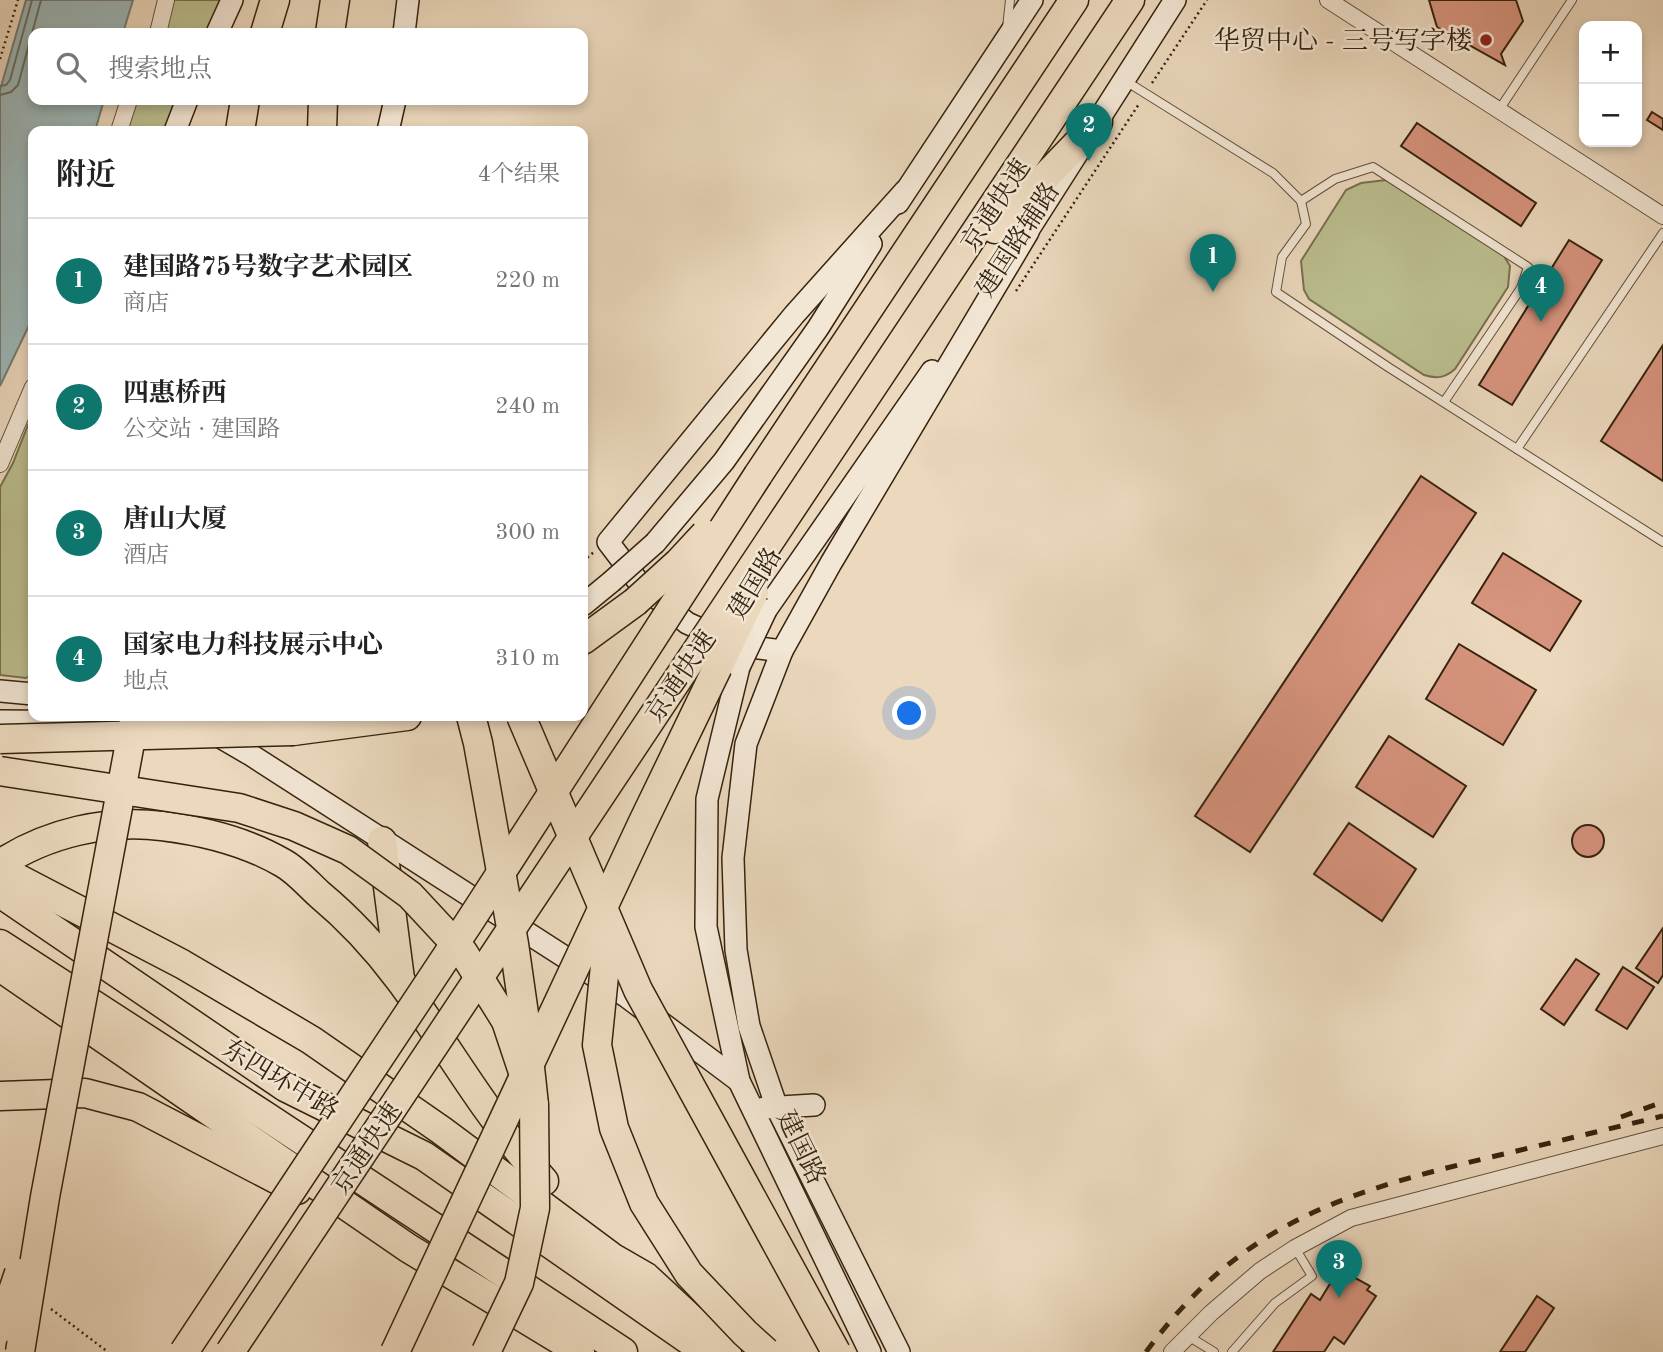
<!DOCTYPE html>
<html lang="zh">
<meta charset="utf-8">
<style>
:root{--surface:#fff;--page:#f2f2f2;--text:#222;--muted:#767676;--line:#e0e0e0;--accent:#0f766e}
body{margin:0;font-family:"Old Standard TT","Noto Serif SC",serif;background:var(--page);color:var(--text)}
.controls{position:absolute;right:21px;top:21px;display:grid;overflow:hidden;border-radius:14px;box-shadow:0 4px 10px #0003}
.controls button{width:63px;height:63px;display:grid;place-items:center;padding:0;border:0;border-bottom:2px solid var(--line);background:var(--surface);color:var(--text);font:35px sans-serif}
.you{position:absolute;left:910px;top:714px;width:24px;height:24px;margin:-18px;border:5px solid #fff;border-radius:50%;background:#1a73e8;box-shadow:0 0 0 10px #1a73e833}
.badge{display:grid;place-items:center;width:46px;height:46px;border-radius:50%;background:var(--accent);color:#fff;font-size:23px;font-weight:700}
.pin{position:absolute;translate:-50% -58px;filter:drop-shadow(0 2px 4px #0008)}
.pin::after{content:'';position:absolute;top:37px;width:24px;height:21px;background:inherit;clip-path:polygon(0 0,100% 0,50% 100%)}
.list{margin:0;padding:0;list-style:none}
h2{display:flex;justify-content:space-between;align-items:center;height:91px;margin:0;padding:0 28px;font-size:30px}
h2 small{font-size:23px;font-weight:400;color:var(--muted)}
.list li{display:grid;grid-template-columns:46px 1fr auto;gap:21px;align-items:center;box-sizing:border-box;height:126px;padding:0 28px;border-top:2px solid var(--line)}
.list b{display:block;font-size:26px;white-space:nowrap}
.list p{margin:0;font-size:23px;white-space:nowrap;color:var(--muted)}
.list em{font-size:23px;font-style:normal;color:var(--muted)}
.icon{flex:none;width:38px;height:38px;fill:none;stroke:currentColor;stroke-width:2;stroke-linecap:round;stroke-linejoin:round}
.map{position:relative;flex:none;width:1663px;height:1352px;overflow:hidden}
.search{position:absolute;background:var(--surface);box-shadow:0 4px 10px #0003;left:28px;top:28px;width:560px;height:77px;display:flex;align-items:center;gap:18px;box-sizing:border-box;padding:0 24px;border-radius:14px;color:var(--muted);font-size:26px}
.panel{position:absolute;background:var(--surface);box-shadow:0 4px 10px #0003;left:28px;top:126px;width:560px;height:595px;border-radius:14px}
.map>svg:first-child{display:block}
.green{fill:#bbbe8f;stroke:#78704e;stroke-width:2}
.water{fill:#9cb8ba;stroke:#737c75;stroke-width:2}
.lines{fill:none;stroke-linecap:round;stroke-linejoin:round}
.shore{stroke:#696e64;stroke-width:2}
.building{fill:#d6937d;stroke:#36230e;stroke-width:2}
.lane-casing{stroke:#63503a;stroke-width:10}
.street-casing{stroke:#63503a;stroke-width:18}
.secondary-casing{stroke:#36230e;stroke-width:24}
.highway-casing{stroke:#36230e;stroke-width:31}
.path{stroke:#36230e;stroke-width:2.5;stroke-dasharray:2 3.5;stroke-linecap:butt}
.lane{stroke:#f2e6d4;stroke-width:8}
.street{stroke:#f2e6d4;stroke-width:16}
.secondary{stroke:#f2e6d4;stroke-width:21}
.highway{stroke:#ebd8bd;stroke-width:28}
.rail{stroke:#36230e;stroke-width:5;stroke-dasharray:12 12;stroke-linecap:butt}
.secondary-bridge-casing{stroke:#36230e;stroke-width:24;stroke-linecap:butt}
.highway-bridge-casing{stroke:#36230e;stroke-width:31;stroke-linecap:butt}
.secondary-bridge{stroke:#f2e6d4;stroke-width:21}
.highway-bridge{stroke:#ebd8bd;stroke-width:28}
.poi-dot{fill:#8f2418;stroke:#f2e6d4;stroke-width:2.5}
.labels{text-anchor:middle;stroke-width:5;stroke-linejoin:round;paint-order:stroke}
.poi-label{font-size:26px;fill:#36230e;stroke:#f2e6d4;text-anchor:end}
.street-label{font-size:26px;fill:#36230e;stroke:#f2e6d4}
</style>
<div class="map">
<svg width="1663" height="1352" viewBox="0 0 1663 1352">
<rect width="100%" height="100%" fill="#ebd8bd"/>
<filter id="stains"><feTurbulence type="fractalNoise" baseFrequency=".00286" numOctaves="4"/><feColorMatrix values="0 0 0 0 .2 0 0 0 0 .09 0 0 0 0 .02 0 0 0 .5 -.17"/></filter>
<radialGradient id="worn" r=".72"><stop offset=".6" stop-color="#630" stop-opacity="0"/><stop offset="1" stop-color="#630" stop-opacity=".3"/></radialGradient>
<g class="green">
<path d="M170 0H223L207 33H160Z"/>
<path d="M136 100H179L166 131H126Z"/>
<path d="M1386 180 1504 256 1510 266 1508 287 1455 369C1445 378 1437 379 1424 375L1309 299 1304 290 1301 261 1346 190 1361 183Z"/>
<path d="M33 412V674L26 678 0 675V487L13 463Z"/>
</g>
<path class="water" d="M26 0H133L123 33H33V100H104L95 131H33V317L0 386V90Z"/>
<g class="lines">
<g class="shore">
<path d="M0 86 6 85 10 80 32 0"/>
<path d="M0 95 11 92 18 85 41 0"/>
</g>
</g>
<g class="building">
<path d="M1429 0H1516L1523 21 1501 54 1505 65 1437 27Z"/>
<path d="M1652 112 1663 119V130L1647 120Z"/>
<path d="M1417 123 1536 203 1521 226 1401 146Z"/>
<path d="M1569 240 1602 260 1512 405 1479 385Z"/>
<path d="M1663 345V481L1601 441Z"/>
<path d="M1421 476 1476 513 1250 852 1195 816Z"/>
<path d="M1503 553 1581 601 1550 651 1472 603Z"/>
<path d="M1459 644 1536 690 1503 745 1426 699Z"/>
<path d="M1389 736 1466 786 1433 837 1356 787Z"/>
<path d="M1349 823 1416 869 1382 921 1314 874Z"/>
<circle cx="1588" cy="841" r="16"/>
<path d="M1663 928V975L1658 983 1636 968Z"/>
<path d="M1576 959 1599 974 1564 1025 1541 1009Z"/>
<path d="M1623 967 1654 987 1627 1029 1596 1010Z"/>
<path d="M1339 1269 1370 1286 1367 1290 1376 1296 1344 1344 1334 1337 1324 1352H1273L1311 1294 1320 1300Z"/>
<path d="M1537 1296 1554 1308 1525 1352H1500Z"/>
</g>
<g class="lines">
<g class="lane-casing">
<g id="lane">
<path d="M1007 28 1010 0"/>
<path d="M1124 80 1273 173 1301 201 1306 224 1282 257 1276 292 1388 367 1663 542"/>
<path d="M1499 110 1572 0"/>
<path d="M1301 201 1335 179 1373 167 1528 267 1521 288 1444 402"/>
<path d="M1517 449 1663 233"/>
<path d="M1188 1336 1214 1352"/>
<path d="M1232 1352 1275 1303 1312 1276 1295 1248"/>
</g>
</g>
<g class="street-casing">
<g id="street">
<path d="M1328 0 1663 216"/>
<path d="M158 33 166 0"/>
<path d="M119 131 129 100"/>
<path d="M0 464 33 387"/>
<path d="M1172 1352 1211 1313 1260 1271 1295 1248 1351 1218 1663 1136"/>
</g>
</g>
<g class="secondary-casing">
<g id="secondary">
<path d="M217 33 232 0"/>
<path d="M404 33 408 0"/>
<path d="M175 131 187 100"/>
<path d="M388 131 395 100"/>
<path d="M898 203 1032 0"/>
<path d="M1020 243 1175 0"/>
<path d="M655 543 724 461 818 328 871 244"/>
<path d="M583 605 611 582"/>
<path d="M766 610 932 371"/>
<path d="M782 651 736 645 687 623 640 584 608 542 794 315 905 191"/>
<path d="M739 667 707 799 706 927 739 1081 870 1352"/>
<path d="M0 691 33 694"/>
<path d="M184 716 251 755 627 997 739 1081"/>
<path d="M0 721 99 722 196 716"/>
<path d="M764 1108 814 1105"/>
<path d="M899 1352 777 1108 749 1026 736 950 733 858 746 744 782 651 831 563 1028 232"/>
</g>
</g>
<g class="highway-casing">
<g id="highway">
<path d="M265 33 275 0"/>
<path d="M330 33 335 0"/>
<path d="M240 131 245 100"/>
<path d="M322 131 323 100"/>
<path d="M995 229 1098 122"/>
<path d="M758 475 1074 0"/>
<path d="M809 482 1130 0"/>
<path d="M583 640 635 602"/>
<path d="M293 731 407 716"/>
<path d="M382 841 400 979"/>
<path d="M0 864C47 833 107 819 162 826 203 831 247 842 283 863 296 870 308 884 319 894 349 919 376 948 399 979 413 997 425 1017 438 1036 471 1086 504 1136 544 1181"/>
<path d="M0 872 19 879 182 964 311 1040 441 1130 613 1258 646 1277 727 1352"/>
<path d="M0 893 285 1087 424 1156 706 1352"/>
<path d="M0 944 267 1117 623 1352"/>
<path d="M0 967 408 1248 580 1352"/>
<path d="M0 1096 85 1093 138 1107 297 1190"/>
</g>
</g>
<g class="path">
<path d="M0 59 18 0"/>
<path d="M1152 83 1207 0"/>
<path d="M1016 291 1139 104"/>
<path d="M583 561 594 552"/>
<path d="M51 1309 108 1352"/>
</g>
<use href="#lane" class="lane"/>
<use href="#street" class="street"/>
<use href="#secondary" class="secondary"/>
<use href="#highway" class="highway"/>
<g class="rail">
<path d="M1621 1117 1663 1102"/>
<path d="M1146 1352C1239 1225 1341 1193 1487 1158 1546 1144 1604 1130 1663 1116"/>
</g>
<g class="secondary-bridge-casing">
<g id="secondary-bridge">
<path d="M611 582 655 543"/>
<path d="M739 667 766 610"/>
</g>
</g>
<g class="highway-bridge-casing">
<g id="highway-bridge">
<path d="M635 602 679 562 705 534"/>
<path d="M471 716 478 743 514 944 525 1021 534 1105 535 1208 519 1283 486 1352"/>
<path d="M521 716 638 990 836 1352"/>
<path d="M0 739 293 731"/>
<path d="M0 771 239 808 294 826 348 850 410 895 463 952 506 1021 534 1105"/>
<path d="M609 926 597 1045 614 1128 644 1203 689 1274 745 1333 766 1352"/>
<path d="M0 1329 19 1273"/>
<path d="M20 1352 45 1197 135 716"/>
<path d="M184 1352 468 924 758 475"/>
<path d="M230 1352 809 482"/>
<path d="M395 1352 642 824 754 592"/>
</g>
</g>
<use href="#secondary-bridge" class="secondary-bridge"/>
<use href="#highway-bridge" class="highway-bridge"/>
</g>
<circle class="poi-dot" cx="1486" cy="40" r="7"/>
<g class="labels">
<g class="poi-label">
<text x="1472" y="49">华贸中心 - 三号写字楼</text>
</g>
<g class="street-label">
<text transform="translate(995 205) rotate(-57)" y="9">京通快速</text>
<text transform="translate(1017 239) rotate(-57)" y="9">建国路辅路</text>
<text transform="translate(754 583) rotate(-59)" y="9">建国路</text>
<text transform="translate(680 676) rotate(-56)" y="9">京通快速</text>
<text transform="translate(281 1079) rotate(31)" y="9">东四环中路</text>
<text transform="translate(802 1147) rotate(64)" y="9">建国路</text>
<text transform="translate(366 1148) rotate(-56)" y="9">京通快速</text>
</g>
</g>
<rect width="100%" height="100%" filter="url(#stains)"/>
<rect width="100%" height="100%" fill="url(#worn)"/>
</svg>
<div class="controls">
<button>+</button>
<button>−</button>
</div>
<div class="you"></div>
<div class="pin badge" style="left:1213px;top:292px">1</div>
<div class="pin badge" style="left:1089px;top:161px">2</div>
<div class="pin badge" style="left:1339px;top:1298px">3</div>
<div class="pin badge" style="left:1541px;top:322px">4</div>
<div class="search"><svg class="icon" aria-label="search" viewBox="0 0 24 24"><circle cx="10" cy="10" r="6"/><path d="M15 15l6 6"/></svg>搜索地点</div>
<section class="panel">
<h2>附近<small>4个结果</small></h2>
<ul class="list">
<li><span class="badge">1</span><div><b>建国路75号数字艺术园区</b><p>商店</p></div><em>220 m</em></li>
<li><span class="badge">2</span><div><b>四惠桥西</b><p>公交站 · 建国路</p></div><em>240 m</em></li>
<li><span class="badge">3</span><div><b>唐山大厦</b><p>酒店</p></div><em>300 m</em></li>
<li><span class="badge">4</span><div><b>国家电力科技展示中心</b><p>地点</p></div><em>310 m</em></li>
</ul>
</section>
</div>
